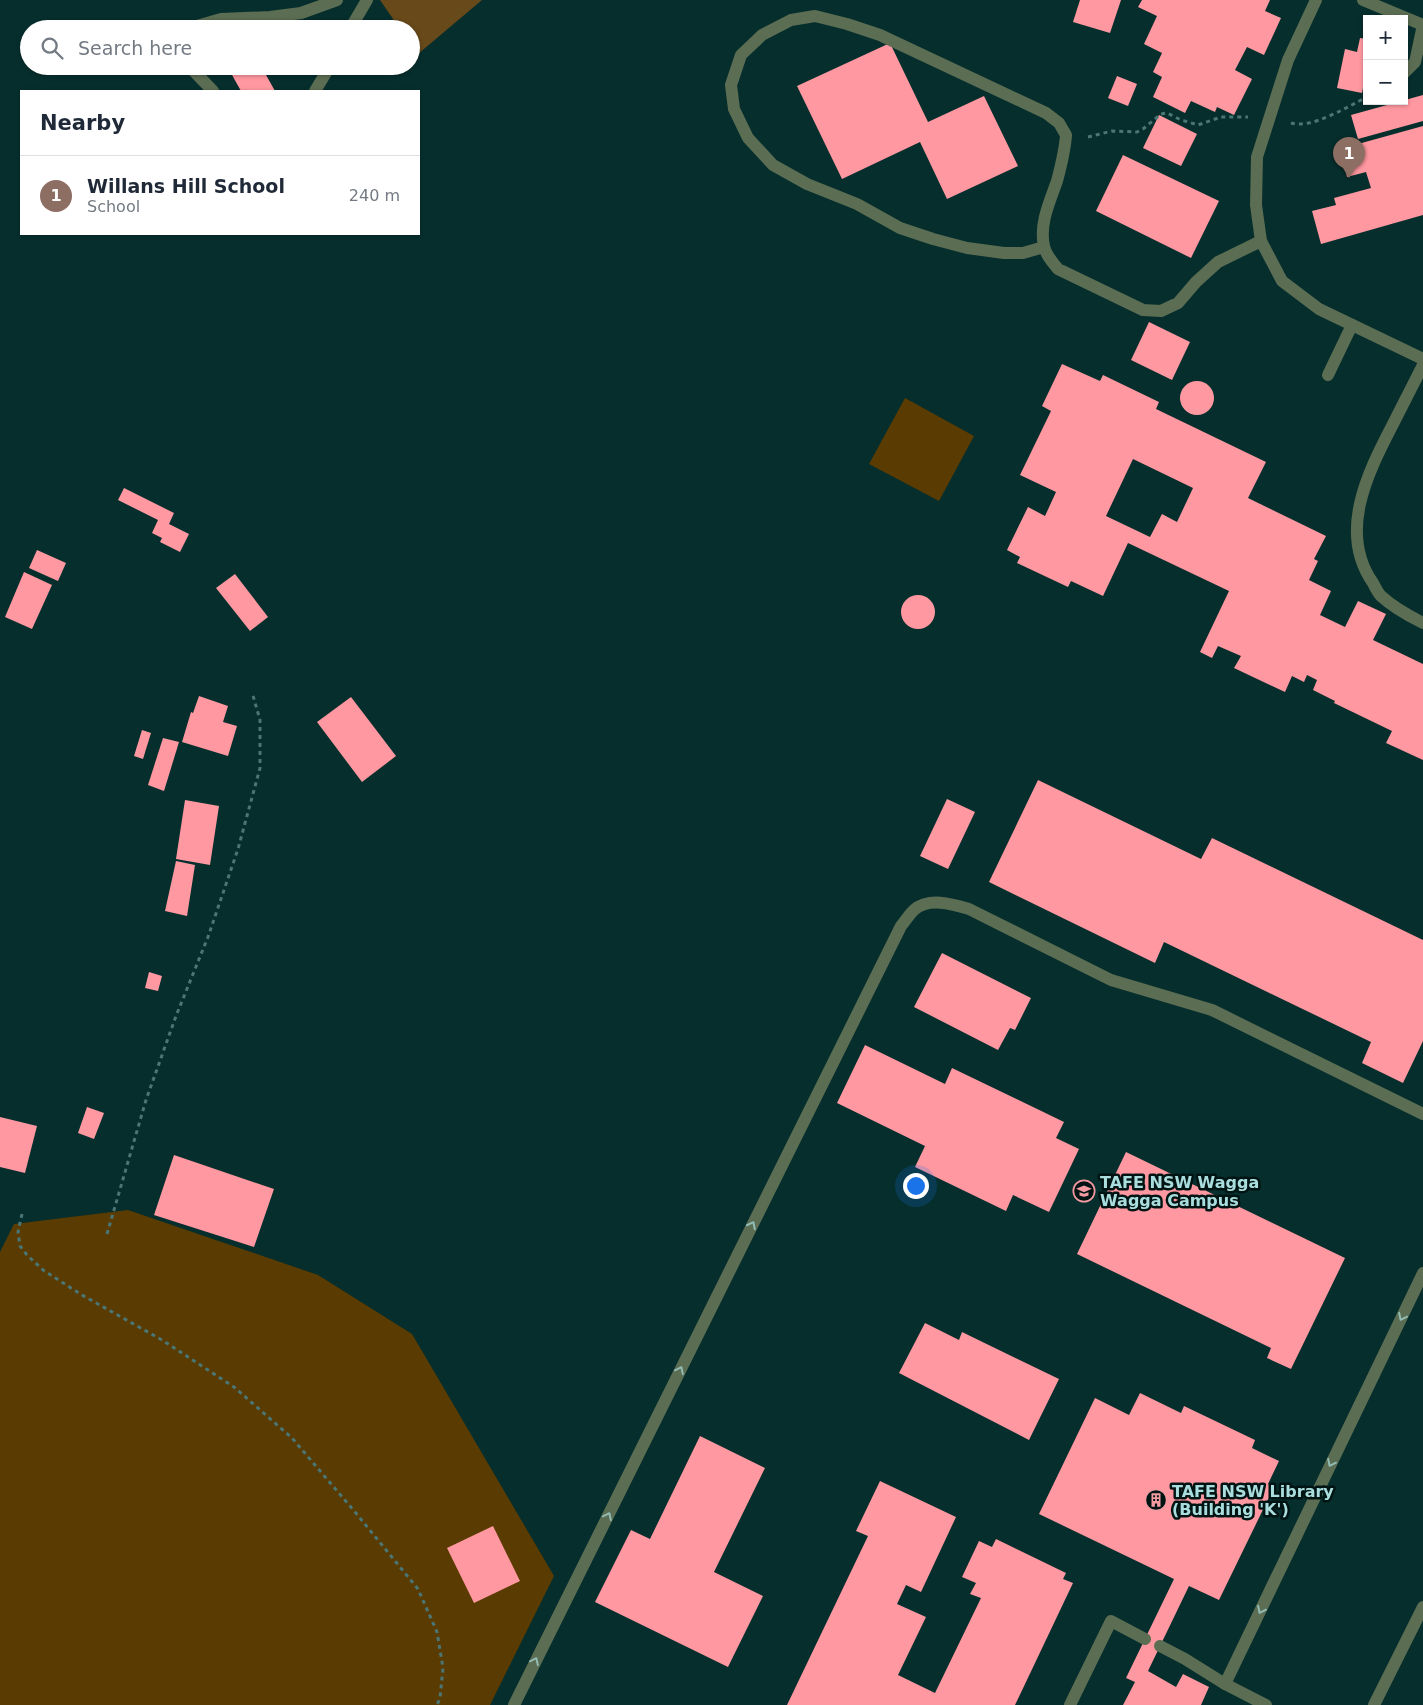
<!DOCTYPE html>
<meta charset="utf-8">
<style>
:root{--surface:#fff;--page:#f6f6f7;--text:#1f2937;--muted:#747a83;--line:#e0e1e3;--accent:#111827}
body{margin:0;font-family:"DejaVu Sans",sans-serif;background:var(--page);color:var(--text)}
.controls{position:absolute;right:15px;top:15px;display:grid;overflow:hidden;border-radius:0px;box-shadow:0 1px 4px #0004}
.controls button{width:45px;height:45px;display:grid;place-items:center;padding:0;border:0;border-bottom:1px solid var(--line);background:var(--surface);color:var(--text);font:25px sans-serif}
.you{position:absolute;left:915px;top:1185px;width:18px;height:18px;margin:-12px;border:4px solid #fff;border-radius:50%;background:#1a73e8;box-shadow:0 0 0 8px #1a73e833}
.badge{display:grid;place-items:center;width:32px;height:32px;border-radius:50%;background:var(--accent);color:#fff;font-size:16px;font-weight:700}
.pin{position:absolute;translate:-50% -41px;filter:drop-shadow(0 1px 2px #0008)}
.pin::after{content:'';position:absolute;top:26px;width:18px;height:15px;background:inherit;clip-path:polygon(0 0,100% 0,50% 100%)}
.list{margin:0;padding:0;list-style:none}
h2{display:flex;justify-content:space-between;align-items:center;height:65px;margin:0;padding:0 20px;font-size:21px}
h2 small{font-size:16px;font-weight:400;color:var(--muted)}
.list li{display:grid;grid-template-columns:32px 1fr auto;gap:15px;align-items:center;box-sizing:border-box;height:80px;padding:0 20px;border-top:1px solid var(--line)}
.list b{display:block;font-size:19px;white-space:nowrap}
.list p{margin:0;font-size:16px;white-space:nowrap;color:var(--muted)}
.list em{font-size:16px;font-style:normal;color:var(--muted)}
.icon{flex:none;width:28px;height:28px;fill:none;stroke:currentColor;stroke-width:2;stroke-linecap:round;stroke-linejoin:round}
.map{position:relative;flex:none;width:1423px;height:1705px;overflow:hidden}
.search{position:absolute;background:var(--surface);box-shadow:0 1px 4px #0004;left:20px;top:20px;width:400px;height:55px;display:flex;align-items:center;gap:12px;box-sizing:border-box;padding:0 18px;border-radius:28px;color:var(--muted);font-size:19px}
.panel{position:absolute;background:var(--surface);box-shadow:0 1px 4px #0004;left:20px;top:90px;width:400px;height:145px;border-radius:0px}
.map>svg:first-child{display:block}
.green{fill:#5a3b01}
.forest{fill:#67491a}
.building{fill:#ff98a0;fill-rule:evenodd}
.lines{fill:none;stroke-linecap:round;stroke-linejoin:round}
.path{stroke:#4a7675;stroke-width:3;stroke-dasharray:4 4;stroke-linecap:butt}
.minor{stroke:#5b6d52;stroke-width:12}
.oneway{stroke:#92bbb3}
.labels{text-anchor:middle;stroke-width:5;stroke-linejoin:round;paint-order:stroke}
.poi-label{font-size:16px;font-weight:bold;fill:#add;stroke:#001414;text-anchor:start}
</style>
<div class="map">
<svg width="1423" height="1705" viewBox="0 0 1423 1705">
<rect width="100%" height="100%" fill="#062e2d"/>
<g class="green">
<path d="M905 398 974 436 939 501 869 464Z"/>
<path d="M128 1210 318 1275 412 1334 554 1576 490 1705H0V1252L14 1224Z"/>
</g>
<path class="forest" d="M380 0H482L418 54 411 45V29H400Z"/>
<g class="building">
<path d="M1080 0H1121L1110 33 1073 22Z"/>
<path d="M1142 0H1270L1265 11 1281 18 1264 55 1247 47 1235 70 1252 79 1234 115 1217 107 1215 112 1191 101 1185 113 1153 97 1162 77 1153 72 1162 53 1144 44 1157 16 1138 7Z"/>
<path d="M1360 38 1367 39V69L1362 93 1337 88 1345 49 1357 52Z"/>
<path d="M890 43 928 122 984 96 1018 166 947 199 920 142 842 179 797 86Z"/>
<path d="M227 66H261L275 91H241Z"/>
<path d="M1117 76 1137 84 1128 106 1108 98Z"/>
<path d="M1423 95V121L1358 139 1351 115Z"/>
<path d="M1159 115 1197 134 1181 166 1143 148Z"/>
<path d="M1423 126V215L1321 244 1312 211 1336 205 1334 198 1371 188 1366 172 1347 177 1340 149Z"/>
<path d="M1123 155 1219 201 1191 258 1096 211Z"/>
<path d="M1149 322 1190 342 1172 380 1131 360Z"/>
<path d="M1062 364 1100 381 1103 375 1159 402 1156 409 1266 462 1248 498 1326 536 1314 559 1318 561 1309 580 1331 591 1320 615 1345 627 1358 601 1386 614 1373 640 1423 664V760L1386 743 1392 731 1334 703 1335 701 1313 690 1317 680 1307 675 1304 682 1292 676 1285 692 1234 668 1241 656 1218 646 1212 658 1200 652 1229 591 1128 543 1103 596 1071 581 1068 587 1017 563 1020 557 1007 550 1028 507 1045 516 1056 492 1020 475 1051 411 1042 406ZM1133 459 1193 488 1177 522 1162 514 1150 537 1106 516Z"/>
<circle cx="1197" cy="398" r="17"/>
<path d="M124 488 174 513 169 524 189 534 180 552 160 542 162 538 152 533 158 520 118 500Z"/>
<path d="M37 550 66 563 58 581 29 568Z"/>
<path d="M24 572 52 585 32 629 5 617Z"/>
<path d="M235 574 268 617 250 631 216 588Z"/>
<circle cx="918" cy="612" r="17"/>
<path d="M199 696 228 706 223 722 237 726 228 756 182 742 191 712 193 713Z"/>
<path d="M351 697 396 756 362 782 317 722Z"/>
<path d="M142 730 151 733 143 759 134 756Z"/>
<path d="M163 738 179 742 164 791 148 785Z"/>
<path d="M1038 780 1201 859 1212 838 1423 940V1041L1403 1083 1362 1063 1371 1042 1164 942 1155 963 989 882Z"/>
<path d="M947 799 975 812 948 869 920 856Z"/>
<path d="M185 800 219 806 210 865 176 859Z"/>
<path d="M176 861 195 865 187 916 165 911Z"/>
<path d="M942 953 1031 998 1015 1030 1010 1028 998 1050 914 1007Z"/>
<path d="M149 972 162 976 158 991 145 988Z"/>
<path d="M865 1045 945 1084 952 1068 1064 1122 1056 1138 1079 1149 1049 1212 1013 1195 1006 1211 915 1167 925 1146 837 1103Z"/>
<path d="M87 1107 104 1113 94 1139 78 1133Z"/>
<path d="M0 1117 37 1126 25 1173 0 1167Z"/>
<path d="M1126 1152 1345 1258 1291 1369 1267 1358 1271 1348 1077 1254Z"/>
<path d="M174 1155 274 1189 254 1247 154 1215Z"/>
<path d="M925 1323 959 1340 962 1332 1059 1379 1029 1440 899 1373Z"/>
<path d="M1140 1393 1181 1413 1184 1406 1255 1440 1252 1448 1279 1461 1268 1484 1274 1487 1219 1600 1189 1586 1148 1671 1176 1687 1183 1674 1209 1687 1201 1705H1123L1135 1682 1126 1678 1174 1579 1039 1514 1095 1398 1129 1415Z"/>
<path d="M700 1436 765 1468 714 1572 763 1596 728 1667 595 1602 631 1530 650 1539Z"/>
<path d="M880 1481 956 1517 921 1592 906 1585 897 1604 926 1617 898 1675 935 1693 981 1598 970 1594 976 1583 962 1577 979 1541 992 1547 996 1539 1066 1573 1063 1579 1073 1583 1015 1705H787L868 1536 856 1531Z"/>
<path d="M493 1526 520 1581 474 1603 447 1548Z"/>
</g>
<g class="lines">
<g class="path">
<path d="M1291 123C1312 129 1347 107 1367 97"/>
<path d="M1088 137 1112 131 1137 132 1143 129 1161 114 1167 113 1181 120 1198 125 1221 117H1248"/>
<path d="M22 1214 18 1232 20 1246 27 1255 43 1270 82 1295 162 1340 234 1387 292 1438 355 1512 418 1589 437 1632 443 1668 440 1698 437 1705"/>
<path d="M107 1234 146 1100 176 1016 208 937 238 849 260 768V720L252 692"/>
</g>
<g class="minor">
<path d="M1316 0 1288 60 1257 157 1256 205 1261 241 1282 281 1319 309 1423 359"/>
<path d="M1363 0 1423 25"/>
<path d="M195 29 197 26 221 19 270 17 301 13 337 0"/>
<path d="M350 29 367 0"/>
<path d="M189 66 213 91"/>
<path d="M1404 73 1415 62 1423 25"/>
<path d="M315 91 330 66"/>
<path d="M1044 247 1023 253H1004L967 248 933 239 900 228 857 204 807 184 773 165 748 138 734 109 731 85 741 55 762 35 791 20 815 16 847 24 880 35 1046 113 1059 123 1066 135C1065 150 1061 166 1057 181 1050 201 1039 224 1044 246 1046 255 1052 262 1058 269L1143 310 1161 311 1178 303 1196 282 1218 262 1261 241"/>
<path d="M1423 365C1413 385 1402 406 1392 426 1367 474 1338 533 1373 583 1375 587 1378 593 1381 596 1393 607 1409 616 1423 623"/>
<path d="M1328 375 1352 325"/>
<path d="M1160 1646 1185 1659 1225 1684"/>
<path d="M514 1705 901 926C905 921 909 915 914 910 929 897 952 904 969 909L1111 980 1212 1010 1423 1114"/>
<path d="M1070 1705 1111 1621 1145 1639"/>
<path d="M1266 1705 1225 1684 1423 1273"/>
<path d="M1374 1705 1423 1607"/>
</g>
</g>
<defs><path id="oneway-chevron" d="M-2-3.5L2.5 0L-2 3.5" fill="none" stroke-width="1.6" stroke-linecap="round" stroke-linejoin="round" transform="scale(1.25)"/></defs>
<g class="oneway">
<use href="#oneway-chevron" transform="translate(752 1225) rotate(-63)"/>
<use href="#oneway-chevron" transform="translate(1402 1317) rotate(116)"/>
<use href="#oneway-chevron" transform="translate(680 1370) rotate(-64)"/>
<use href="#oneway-chevron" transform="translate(1331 1463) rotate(116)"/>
<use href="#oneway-chevron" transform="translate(608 1516) rotate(-64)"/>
<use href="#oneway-chevron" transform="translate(1261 1610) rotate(116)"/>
<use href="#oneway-chevron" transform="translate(535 1661) rotate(-64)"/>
</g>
<defs>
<g id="university-ring" transform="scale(1.125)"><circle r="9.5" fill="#001414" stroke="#f49aa1" stroke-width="1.5"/><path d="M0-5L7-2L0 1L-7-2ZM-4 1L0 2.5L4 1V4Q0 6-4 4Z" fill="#f49aa1"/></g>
<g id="building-ring" transform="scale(1.125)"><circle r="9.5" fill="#001414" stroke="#f49aa1" stroke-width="1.5"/><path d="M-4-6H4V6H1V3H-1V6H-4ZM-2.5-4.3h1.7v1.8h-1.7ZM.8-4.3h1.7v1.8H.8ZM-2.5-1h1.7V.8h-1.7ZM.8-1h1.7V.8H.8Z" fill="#f49aa1"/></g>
</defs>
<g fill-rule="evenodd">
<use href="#university-ring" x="1084" y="1191"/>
<use href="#building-ring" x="1156" y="1500"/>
</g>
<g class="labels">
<g class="poi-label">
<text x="1100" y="1188">TAFE NSW Wagga<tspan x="1100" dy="18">Wagga Campus</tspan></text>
<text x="1172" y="1497">TAFE NSW Library<tspan x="1172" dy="18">(Building 'K')</tspan></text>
</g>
</g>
</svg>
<div class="controls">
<button>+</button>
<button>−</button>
</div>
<div class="you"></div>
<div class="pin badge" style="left:1349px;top:178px;background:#8d6e63">1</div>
<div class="search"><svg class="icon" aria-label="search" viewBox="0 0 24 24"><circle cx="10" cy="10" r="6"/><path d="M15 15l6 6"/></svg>Search here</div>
<section class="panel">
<h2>Nearby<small></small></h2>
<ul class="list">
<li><span class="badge" style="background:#8d6e63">1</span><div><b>Willans Hill School</b><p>School</p></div><em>240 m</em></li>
</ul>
</section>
</div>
